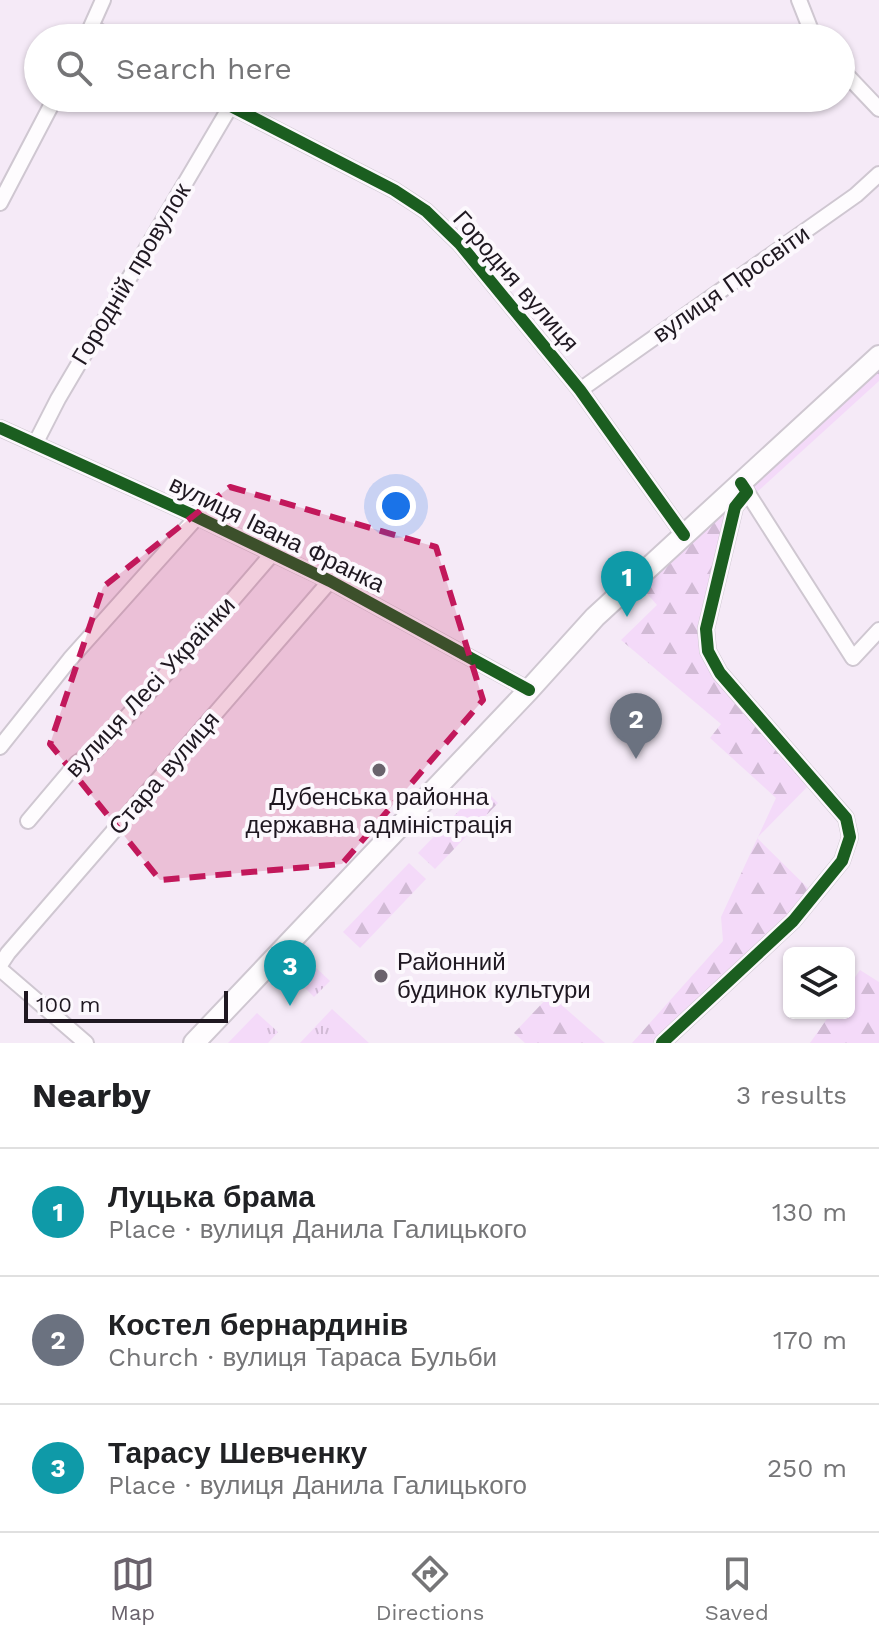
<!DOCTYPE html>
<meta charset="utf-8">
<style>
:root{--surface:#fff;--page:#f2f2f2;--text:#202124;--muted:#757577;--line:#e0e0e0;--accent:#6a626c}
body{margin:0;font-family:"Work Sans",sans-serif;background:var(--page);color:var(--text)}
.controls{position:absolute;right:24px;bottom:24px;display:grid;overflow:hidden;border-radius:12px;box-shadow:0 2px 6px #0004}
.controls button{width:72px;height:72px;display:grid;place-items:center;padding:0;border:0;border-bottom:2px solid var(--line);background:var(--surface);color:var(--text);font:40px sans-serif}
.scale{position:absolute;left:24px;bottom:20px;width:204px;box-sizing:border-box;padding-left:8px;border:4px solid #1f1821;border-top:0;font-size:22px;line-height:28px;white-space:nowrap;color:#1f1821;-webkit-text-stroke:6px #fcf8fd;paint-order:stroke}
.you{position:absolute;left:396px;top:506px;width:28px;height:28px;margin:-20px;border:6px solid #fff;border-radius:50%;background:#1a73e8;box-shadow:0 0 0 12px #1a73e833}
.badge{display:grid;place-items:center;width:52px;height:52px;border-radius:50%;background:var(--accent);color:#fff;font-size:26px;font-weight:700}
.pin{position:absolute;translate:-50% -66px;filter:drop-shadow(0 2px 4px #0008)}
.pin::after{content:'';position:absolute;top:42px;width:28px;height:24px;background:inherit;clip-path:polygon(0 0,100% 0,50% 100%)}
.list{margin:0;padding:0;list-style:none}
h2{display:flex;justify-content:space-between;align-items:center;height:104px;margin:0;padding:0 32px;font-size:34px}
h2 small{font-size:26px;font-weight:400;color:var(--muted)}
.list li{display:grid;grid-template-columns:52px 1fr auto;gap:24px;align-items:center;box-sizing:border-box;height:128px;padding:0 32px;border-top:2px solid var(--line)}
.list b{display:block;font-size:30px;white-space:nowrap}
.list p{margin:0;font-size:26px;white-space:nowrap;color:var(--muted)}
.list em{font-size:26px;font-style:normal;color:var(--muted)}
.icon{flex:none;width:44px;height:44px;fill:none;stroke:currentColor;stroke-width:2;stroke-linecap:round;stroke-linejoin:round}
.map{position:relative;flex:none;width:879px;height:1043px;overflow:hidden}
.search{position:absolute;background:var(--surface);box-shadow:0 2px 6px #0004;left:24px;right:24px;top:24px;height:88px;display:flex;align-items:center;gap:20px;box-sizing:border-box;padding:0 28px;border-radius:44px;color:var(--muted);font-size:30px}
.sheet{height:488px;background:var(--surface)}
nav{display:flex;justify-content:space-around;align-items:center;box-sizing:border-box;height:112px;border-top:2px solid var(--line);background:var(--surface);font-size:22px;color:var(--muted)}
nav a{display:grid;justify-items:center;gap:4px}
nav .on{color:var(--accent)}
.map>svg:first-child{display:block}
.grass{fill:url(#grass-tufts)}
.forest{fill:url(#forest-firs)}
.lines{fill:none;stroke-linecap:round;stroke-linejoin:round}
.street-casing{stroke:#cfc7d1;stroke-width:18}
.secondary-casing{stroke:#cfc7d1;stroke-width:24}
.street{stroke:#fefcfe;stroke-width:14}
.secondary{stroke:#fefcfe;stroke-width:20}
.cycleway-casing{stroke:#fcf8fd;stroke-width:17}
.cycleway{stroke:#1b5e20;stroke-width:12}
.marked{fill:#c2185b;fill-opacity:0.2;stroke:#c2185b;stroke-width:6;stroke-dasharray:16 10;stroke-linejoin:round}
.poi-dot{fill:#6a626c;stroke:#fcf8fd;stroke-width:3}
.labels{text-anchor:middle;stroke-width:8;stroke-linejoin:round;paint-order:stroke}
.street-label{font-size:24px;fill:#1f1821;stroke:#fcf8fd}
.poi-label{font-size:24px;fill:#1f1821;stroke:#fcf8fd}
</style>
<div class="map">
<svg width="879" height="1043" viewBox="0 0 879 1043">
<defs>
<pattern id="grass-tufts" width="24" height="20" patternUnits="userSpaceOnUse" patternTransform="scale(2)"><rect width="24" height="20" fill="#f4daf9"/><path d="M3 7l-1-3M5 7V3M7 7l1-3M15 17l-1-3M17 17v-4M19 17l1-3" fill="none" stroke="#d1bad5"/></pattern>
<pattern id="forest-firs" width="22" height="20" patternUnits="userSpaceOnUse" patternTransform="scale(2)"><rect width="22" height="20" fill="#f4daf9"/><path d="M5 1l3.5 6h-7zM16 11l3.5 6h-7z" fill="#d1bad5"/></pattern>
</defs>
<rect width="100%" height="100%" fill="#f5eaf7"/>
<g class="grass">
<path d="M879 369V381L757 492 751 486Z"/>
<path d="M309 961 330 981 314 997 294 977Z"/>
<path d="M332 1009 369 1043H300Z"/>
<path d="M257 1013 278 1032 268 1043H228Z"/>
</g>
<g class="forest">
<path d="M729 506 702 653 809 785 757 838 810 890 789 917 654 1043H632L723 941 721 917 776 798 710 738 721 724 621 640 657 605 641 587Z"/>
<path d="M482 787 498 803 435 869 418 853Z"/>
<path d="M409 863 426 879 360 948 343 932Z"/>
<path d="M860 970 879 982V1043H810L831 1013H849V986Z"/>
<path d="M550 995 605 1043H525L514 1033Z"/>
</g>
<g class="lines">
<g class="street-casing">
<g id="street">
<path d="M799 0 814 38"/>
<path d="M92 27 111 38"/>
<path d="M86 38 103 0"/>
<path d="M841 69 879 109"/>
<path d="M215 98 394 190 426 211 460 244 580 390 684 535"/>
<path d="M0 203 55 98"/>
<path d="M580 390 856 195 879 174"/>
<path d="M0 428 197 517 330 581 529 690"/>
<path d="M35 444 58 399 230 107"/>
<path d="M747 492 853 658 879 630"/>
<path d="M0 747 70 659 197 517"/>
<path d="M28 821 77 763 97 749 210 626 273 553"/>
<path d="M0 965 8 953 330 581"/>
<path d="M0 969 86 1043"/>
<path d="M662 1043 793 921 842 861 850 837 846 818 720 673 708 651 706 629 735 507 747 492 741 483"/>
</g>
</g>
<g class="secondary-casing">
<path id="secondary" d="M194 1043 529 690 595 617 879 356"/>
</g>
<use href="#street" class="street"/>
<use href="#secondary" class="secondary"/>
<g class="cycleway-casing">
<g id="cycleway">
<path d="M215 98 394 190 426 211 460 244 580 390 684 535"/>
<path d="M0 428 197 517 330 581 529 690"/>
<path d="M662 1043 793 921 842 861 850 837 846 818 720 673 708 651 706 629 735 507 747 492 741 483"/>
</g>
</g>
<use href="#cycleway" class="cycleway"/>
</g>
<path class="marked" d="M230 487 436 547 483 700 342 864 160 880 50 744 103 587Z"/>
<g class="poi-dot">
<circle cx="379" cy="770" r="8"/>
<circle cx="381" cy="976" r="8"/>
</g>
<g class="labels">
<g class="street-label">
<text transform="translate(131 274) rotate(-59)" y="8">Городній провулок</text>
<text transform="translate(516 281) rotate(49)" y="8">Городня вулиця</text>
<text transform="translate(731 284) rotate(-35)" y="8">вулиця Просвіти</text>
<text transform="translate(277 534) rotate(26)" y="8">вулиця Івана Франка</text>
<text transform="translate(150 687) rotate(-47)" y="8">вулиця Лесі Українки</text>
<text transform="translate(164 773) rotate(-49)" y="8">Стара вулиця</text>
</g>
<g class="poi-label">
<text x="379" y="805">Дубенська районна<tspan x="379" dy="28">державна адміністрація</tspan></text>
<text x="397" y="970" text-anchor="start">Районний<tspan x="397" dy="28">будинок культури</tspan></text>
</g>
</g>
</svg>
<div class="controls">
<button><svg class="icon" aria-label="layers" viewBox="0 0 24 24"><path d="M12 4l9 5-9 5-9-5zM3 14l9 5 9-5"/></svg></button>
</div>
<div class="scale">100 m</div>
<div class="you"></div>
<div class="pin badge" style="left:627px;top:617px;background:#0f9aa8">1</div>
<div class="pin badge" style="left:636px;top:759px;background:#6b7280">2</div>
<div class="pin badge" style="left:290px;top:1006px;background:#0f9aa8">3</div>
<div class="search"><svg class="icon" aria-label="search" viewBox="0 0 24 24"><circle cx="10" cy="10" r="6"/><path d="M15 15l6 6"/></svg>Search here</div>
</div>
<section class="sheet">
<h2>Nearby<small>3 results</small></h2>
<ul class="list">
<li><span class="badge" style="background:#0f9aa8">1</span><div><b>Луцька брама</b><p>Place · вулиця Данила Галицького</p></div><em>130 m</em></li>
<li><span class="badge" style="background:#6b7280">2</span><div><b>Костел бернардинів</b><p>Church · вулиця Тараса Бульби</p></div><em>170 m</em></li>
<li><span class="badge" style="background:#0f9aa8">3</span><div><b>Тарасу Шевченку</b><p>Place · вулиця Данила Галицького</p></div><em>250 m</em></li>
</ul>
</section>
<nav>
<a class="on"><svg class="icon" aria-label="map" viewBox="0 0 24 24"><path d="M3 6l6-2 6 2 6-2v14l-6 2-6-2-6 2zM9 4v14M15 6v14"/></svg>Map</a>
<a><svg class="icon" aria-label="directions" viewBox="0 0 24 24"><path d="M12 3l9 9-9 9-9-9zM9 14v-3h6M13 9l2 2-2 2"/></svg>Directions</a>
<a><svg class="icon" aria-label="saved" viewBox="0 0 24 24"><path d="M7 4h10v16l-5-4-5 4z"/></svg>Saved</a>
</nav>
